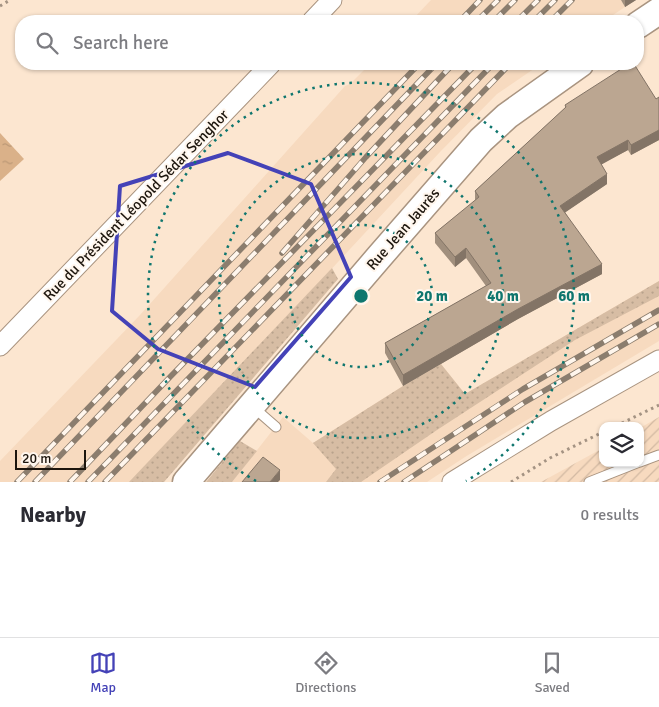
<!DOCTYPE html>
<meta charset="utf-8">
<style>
:root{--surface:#fff;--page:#f2f2f3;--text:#2b2b33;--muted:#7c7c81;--line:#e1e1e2;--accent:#4442b7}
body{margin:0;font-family:Signika,sans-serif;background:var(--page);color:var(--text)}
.controls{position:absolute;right:15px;bottom:15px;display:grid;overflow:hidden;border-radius:10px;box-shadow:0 1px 4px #0004}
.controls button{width:45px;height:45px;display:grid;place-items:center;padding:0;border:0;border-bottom:1px solid var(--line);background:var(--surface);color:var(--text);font:25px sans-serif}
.scale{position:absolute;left:15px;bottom:12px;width:71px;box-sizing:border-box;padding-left:5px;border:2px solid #1c150d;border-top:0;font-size:14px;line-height:18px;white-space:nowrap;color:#1c150d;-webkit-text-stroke:4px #fff6ed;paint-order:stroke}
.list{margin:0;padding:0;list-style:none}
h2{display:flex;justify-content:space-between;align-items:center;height:65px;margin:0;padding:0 20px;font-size:21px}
h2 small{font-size:16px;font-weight:400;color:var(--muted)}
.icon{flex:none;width:28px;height:28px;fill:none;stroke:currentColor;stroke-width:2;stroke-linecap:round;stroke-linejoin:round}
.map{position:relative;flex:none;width:659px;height:482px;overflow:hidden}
.search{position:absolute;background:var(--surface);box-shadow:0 1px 4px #0004;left:15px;right:15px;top:15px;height:55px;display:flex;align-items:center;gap:12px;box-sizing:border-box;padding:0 18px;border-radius:20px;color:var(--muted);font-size:19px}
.sheet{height:155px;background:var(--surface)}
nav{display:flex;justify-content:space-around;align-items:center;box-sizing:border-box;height:70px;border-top:1px solid var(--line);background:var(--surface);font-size:14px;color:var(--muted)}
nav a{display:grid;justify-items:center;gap:2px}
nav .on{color:var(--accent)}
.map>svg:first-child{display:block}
.built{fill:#f7dabf}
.industrial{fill:url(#industrial-furrows)}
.grass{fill:url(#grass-dots)}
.water{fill:url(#water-ripples)}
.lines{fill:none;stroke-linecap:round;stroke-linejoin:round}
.lane-casing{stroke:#a99480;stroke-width:11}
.street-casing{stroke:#a99480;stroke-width:21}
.secondary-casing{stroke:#a99480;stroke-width:29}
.path{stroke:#a49383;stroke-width:3;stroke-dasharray:2.5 4;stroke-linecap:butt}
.lane{stroke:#fff;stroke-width:9}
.street{stroke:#fff;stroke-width:19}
.secondary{stroke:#fff;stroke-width:26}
.rail-casing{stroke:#8b7d6e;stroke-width:5.5}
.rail{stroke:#fff6ed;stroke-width:4;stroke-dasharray:11;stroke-linecap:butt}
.wall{fill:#a18f7d}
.shaded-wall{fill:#837466}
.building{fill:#bba691;stroke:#837466}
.marked{fill:none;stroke:#4442b7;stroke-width:4;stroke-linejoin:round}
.ring{fill:none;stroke:#0f766e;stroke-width:2.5;stroke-dasharray:2.5 5}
.labels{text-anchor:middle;stroke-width:4;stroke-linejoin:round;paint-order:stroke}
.street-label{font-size:15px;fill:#1c150d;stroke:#fff6ed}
.centre{fill:#0f766e;stroke:#fff6ed;stroke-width:2.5}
.ring-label{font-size:15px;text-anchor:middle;font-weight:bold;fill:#0f766e;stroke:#fff6ed;stroke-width:4;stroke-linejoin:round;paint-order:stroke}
</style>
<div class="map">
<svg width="659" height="482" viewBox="0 0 659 482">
<defs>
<pattern id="industrial-furrows" width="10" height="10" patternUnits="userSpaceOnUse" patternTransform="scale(1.25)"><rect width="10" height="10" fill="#f7dabf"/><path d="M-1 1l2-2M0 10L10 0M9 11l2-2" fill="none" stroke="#d3baa3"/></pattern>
<pattern id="grass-dots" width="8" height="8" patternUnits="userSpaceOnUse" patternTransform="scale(1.25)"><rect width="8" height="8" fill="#d7bda4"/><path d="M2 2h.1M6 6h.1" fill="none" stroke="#b8a28c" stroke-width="1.8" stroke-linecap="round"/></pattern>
<pattern id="water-ripples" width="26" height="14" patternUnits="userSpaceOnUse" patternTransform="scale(1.25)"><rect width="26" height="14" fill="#dab189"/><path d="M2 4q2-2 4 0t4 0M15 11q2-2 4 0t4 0" fill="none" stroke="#ba9775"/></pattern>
</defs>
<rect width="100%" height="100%" fill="#fce6d0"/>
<g class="built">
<path d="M431 0H621L625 7 604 21H411Z"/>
<path d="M370 64H541L497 94 440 152 134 482H0V461L140 315 345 86 350 84Z"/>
<path d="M659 281V341L465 457 427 482H232L283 417 313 443 403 386 441 364 465 394Z"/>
</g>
<path class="industrial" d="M659 417V482H541L603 448V463H640V428Z"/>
<g class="grass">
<path d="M332 268 338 279 164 482H129Z"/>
<path d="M659 281V296L575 340 437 430 361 482H326L336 469 313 443 403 386 441 364 465 394Z"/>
<path d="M240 441 257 451 232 482H206Z"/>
</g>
<path class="water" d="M0 133 24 159 0 181Z"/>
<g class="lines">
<g class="lane-casing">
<g id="lane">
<path d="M253 407 276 427"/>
<path d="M640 462 659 455"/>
<path d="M589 482 637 463"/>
</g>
</g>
<g class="street-casing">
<g id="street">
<path d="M312 21 332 0"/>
<path d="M0 346 271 64"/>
<path d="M452 482 551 421 659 360"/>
</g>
</g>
<g class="secondary-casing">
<g id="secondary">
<path d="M638 25 659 11"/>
<path d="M186 482 379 257 481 140 507 116 580 64"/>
</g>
</g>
<g class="path">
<path d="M0 6 10 0"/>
<path d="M616 426 659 405"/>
<path d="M511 482 550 458 603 432"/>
</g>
<use href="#lane" class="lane"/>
<use href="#street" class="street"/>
<use href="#secondary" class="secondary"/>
<g class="rail-casing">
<g id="rail">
<path d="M460 21 480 0"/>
<path d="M477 21 498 0"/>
<path d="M494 21 515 0"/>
<path d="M517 21 538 0"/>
<path d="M534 21 555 0"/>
<path d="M551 21 572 0"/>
<path d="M282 253 366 157 453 64"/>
<path d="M17 482 419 64"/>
<path d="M35 482 436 64"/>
<path d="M70 482 170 377 476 64"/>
<path d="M88 482 493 64"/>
<path d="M105 482 510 64"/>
<path d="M380 482 523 389 659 310"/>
<path d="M404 482 525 402 659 324"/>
</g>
</g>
<use href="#rail" class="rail"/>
</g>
<g class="wall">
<path d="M621 0H636L625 7Z"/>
<path d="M659 97V140L631 155 628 150 601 164 607 184 565 212 602 274 518 319 403 386 385 353V343L486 286 466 258 455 267 435 243V233L475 201V191L565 108V105L656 99Z"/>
</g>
<g class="shaded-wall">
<path d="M625 0H636L625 7Z"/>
<path d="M659 130V140L631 155V145Z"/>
<path d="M628 140V150L597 167V157Z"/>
<path d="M607 174V184L560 216V206Z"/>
<path d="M466 248V258L455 267V257Z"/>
<path d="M602 264V274L518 319 403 386V375L518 309Z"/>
<path d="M280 470V480L278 482H270Z"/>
</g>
<g class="building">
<path d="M629 64H634L656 99 659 97V130L631 145 628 140 597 157 607 174 560 206 602 264 518 309 403 375 385 343 491 283 466 248 455 257 435 233 479 197 475 191 566 107 565 105Z"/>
<path d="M263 457 280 470 270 482H242Z"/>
</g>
<path class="marked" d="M228 153 311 184 351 277 255 387 158 349 112 311 120 186Z"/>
<g class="ring">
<circle cx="361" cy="296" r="71"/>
<circle cx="361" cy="296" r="142"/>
<path d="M256 481A213 213 0 1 1 466 481"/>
</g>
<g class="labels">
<g class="street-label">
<text transform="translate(136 205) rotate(-46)" y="5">Rue du Président Léopold Sédar Senghor</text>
<text transform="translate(403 229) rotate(-49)" y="5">Rue Jean Jaurès</text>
</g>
</g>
<circle cx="361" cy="296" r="8" class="centre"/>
<g class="ring-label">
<text x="432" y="301">20 m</text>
<text x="503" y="301">40 m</text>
<text x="574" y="301">60 m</text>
</g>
</svg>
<div class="controls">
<button><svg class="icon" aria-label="layers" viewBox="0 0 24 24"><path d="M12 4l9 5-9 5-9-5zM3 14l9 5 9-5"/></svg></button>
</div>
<div class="scale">20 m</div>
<div class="search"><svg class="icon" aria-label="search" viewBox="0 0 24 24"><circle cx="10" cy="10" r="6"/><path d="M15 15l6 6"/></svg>Search here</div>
</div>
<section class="sheet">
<h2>Nearby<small>0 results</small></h2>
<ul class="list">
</ul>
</section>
<nav>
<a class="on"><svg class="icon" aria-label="map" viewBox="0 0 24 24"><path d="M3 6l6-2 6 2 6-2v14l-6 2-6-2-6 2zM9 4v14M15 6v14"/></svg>Map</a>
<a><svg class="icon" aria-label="directions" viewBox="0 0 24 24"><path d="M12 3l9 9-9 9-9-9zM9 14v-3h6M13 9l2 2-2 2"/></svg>Directions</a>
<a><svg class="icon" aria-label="saved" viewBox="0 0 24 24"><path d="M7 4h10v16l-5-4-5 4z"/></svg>Saved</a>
</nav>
